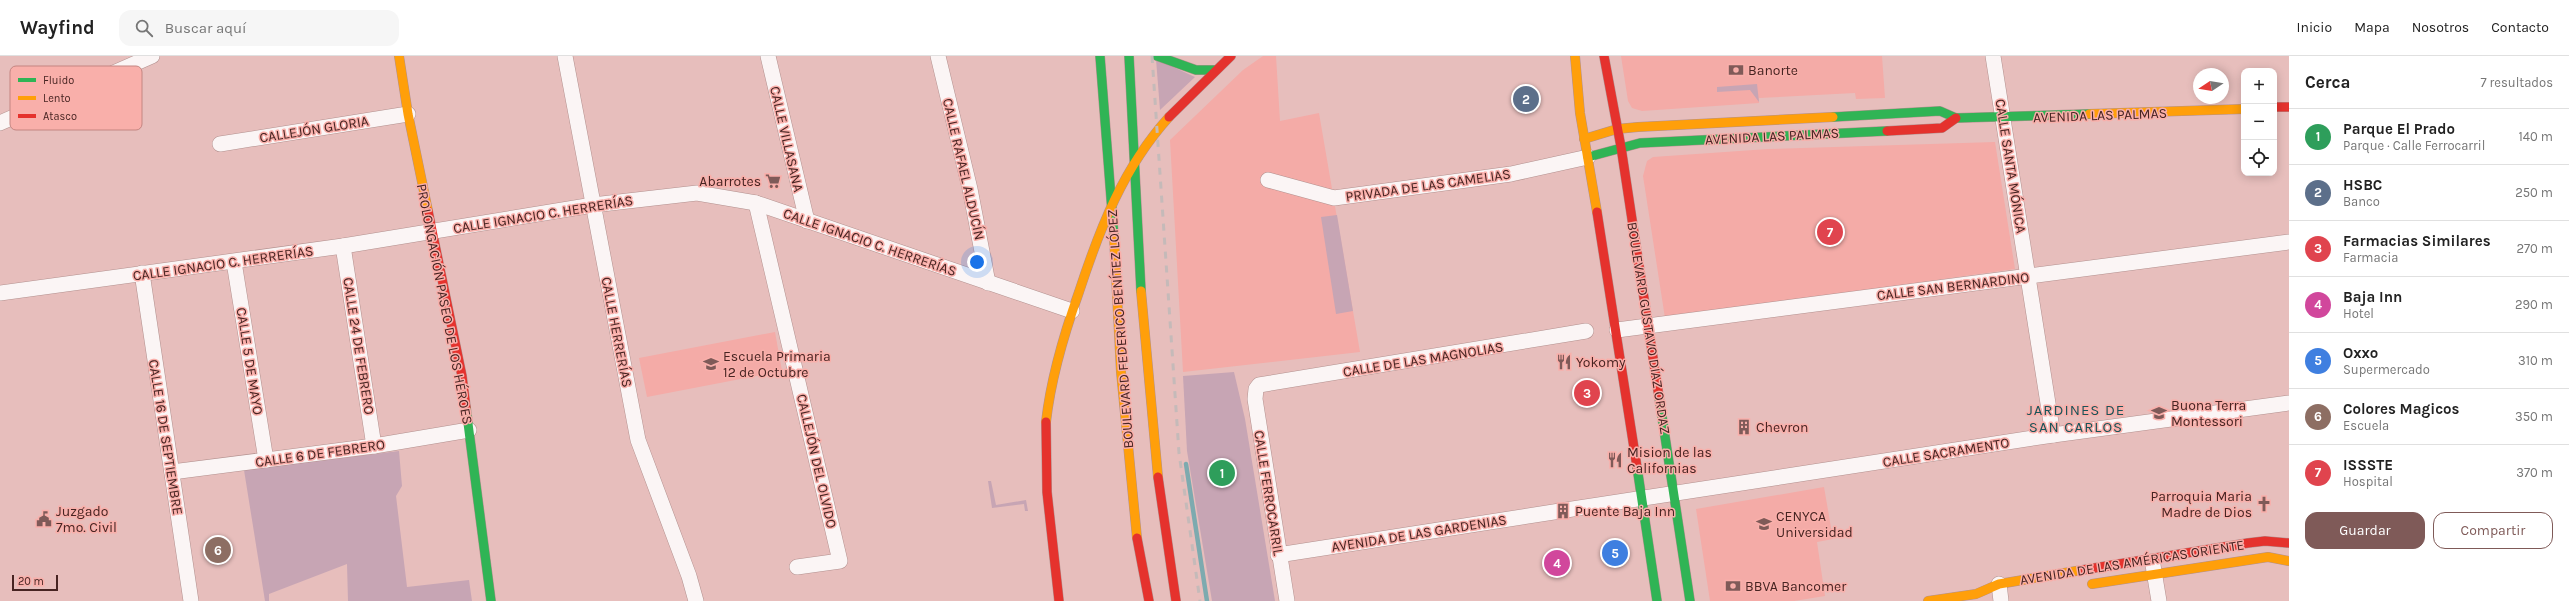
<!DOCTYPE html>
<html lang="es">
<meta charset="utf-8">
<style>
:root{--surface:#fff;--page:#f6f6f6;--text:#222;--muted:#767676;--line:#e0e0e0;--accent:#7f5a58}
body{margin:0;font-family:Karla,sans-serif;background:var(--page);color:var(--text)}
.controls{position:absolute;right:12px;top:12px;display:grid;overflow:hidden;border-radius:8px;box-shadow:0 2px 10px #0003}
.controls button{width:36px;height:36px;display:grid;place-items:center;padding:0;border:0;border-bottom:1px solid var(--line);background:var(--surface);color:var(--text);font:20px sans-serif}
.compass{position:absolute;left:2193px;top:12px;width:36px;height:36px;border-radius:50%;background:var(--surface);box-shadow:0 2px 10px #0003;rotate:258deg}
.scale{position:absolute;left:12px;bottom:10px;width:46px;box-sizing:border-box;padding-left:4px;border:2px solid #472422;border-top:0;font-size:11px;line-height:14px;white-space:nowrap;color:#472422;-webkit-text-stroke:3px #f9afaa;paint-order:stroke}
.you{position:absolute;left:977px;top:206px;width:14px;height:14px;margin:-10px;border:3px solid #fff;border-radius:50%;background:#1a73e8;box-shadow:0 0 0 6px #1a73e833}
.badge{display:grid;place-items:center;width:26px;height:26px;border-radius:50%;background:var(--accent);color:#fff;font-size:13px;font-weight:700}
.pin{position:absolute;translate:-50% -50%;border:2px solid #fff;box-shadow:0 1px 4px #0006}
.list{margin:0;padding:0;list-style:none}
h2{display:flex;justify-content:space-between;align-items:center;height:52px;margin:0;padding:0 16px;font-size:17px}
h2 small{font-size:13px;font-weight:400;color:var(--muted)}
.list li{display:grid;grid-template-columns:26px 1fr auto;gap:12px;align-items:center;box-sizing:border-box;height:56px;padding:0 16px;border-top:1px solid var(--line)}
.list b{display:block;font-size:15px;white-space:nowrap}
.list p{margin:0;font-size:13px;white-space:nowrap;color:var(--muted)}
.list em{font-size:13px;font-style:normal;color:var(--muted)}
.actions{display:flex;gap:8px;padding:12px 16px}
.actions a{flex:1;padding:9px 0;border:1px solid var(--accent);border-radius:12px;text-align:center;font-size:14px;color:var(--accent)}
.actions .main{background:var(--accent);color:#fff}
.icon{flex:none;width:22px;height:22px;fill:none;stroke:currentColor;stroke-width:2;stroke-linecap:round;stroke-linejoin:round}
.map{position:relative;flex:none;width:2289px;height:545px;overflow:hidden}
header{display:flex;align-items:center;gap:24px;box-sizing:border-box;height:56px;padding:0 20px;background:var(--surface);border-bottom:1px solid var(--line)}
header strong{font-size:19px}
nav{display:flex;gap:22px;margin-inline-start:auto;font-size:14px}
.search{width:280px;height:36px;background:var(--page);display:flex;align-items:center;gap:10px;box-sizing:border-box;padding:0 14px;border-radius:12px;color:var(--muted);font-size:15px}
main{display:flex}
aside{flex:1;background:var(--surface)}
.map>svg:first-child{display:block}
.built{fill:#f4aba7}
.green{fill:#c7a5b4}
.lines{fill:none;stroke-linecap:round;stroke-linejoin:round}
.stream{stroke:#7daaaf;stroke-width:4.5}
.street-casing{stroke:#b2908e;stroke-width:16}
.fast-casing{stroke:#b2908e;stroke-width:10}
.slow-casing{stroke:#b2908e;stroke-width:10}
.jam-casing{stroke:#b2908e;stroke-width:10}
.street{stroke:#fbf5f5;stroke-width:15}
.fast{stroke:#30b455;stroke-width:9}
.slow{stroke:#ff9f0a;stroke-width:9}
.jam{stroke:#e5322d;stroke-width:9}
.rail{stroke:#c5bab9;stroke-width:3;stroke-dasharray:7 7;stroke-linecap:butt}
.labels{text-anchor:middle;stroke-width:3;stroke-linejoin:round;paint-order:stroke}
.poi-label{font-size:14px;fill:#472422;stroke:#f9afaa;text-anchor:start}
.street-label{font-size:14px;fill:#472422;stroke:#f9afaa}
.neighbourhood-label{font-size:15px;letter-spacing:1px;fill:#185459;stroke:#f9afaa}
.key{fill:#f9afaa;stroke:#c48581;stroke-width:1}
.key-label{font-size:11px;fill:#472422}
</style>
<header>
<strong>Wayfind</strong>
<div class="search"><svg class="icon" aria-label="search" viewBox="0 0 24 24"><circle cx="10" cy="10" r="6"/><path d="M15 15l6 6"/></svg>Buscar aquí</div>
<nav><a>Inicio</a><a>Mapa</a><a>Nosotros</a><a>Contacto</a></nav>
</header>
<main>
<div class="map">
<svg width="2289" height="545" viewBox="0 0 2289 545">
<rect width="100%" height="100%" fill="#e7bebc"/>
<g class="built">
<path d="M1263 0H1276L1280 65 1319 57 1360 296 1183 316 1170 84 1243 14Z"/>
<path d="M1621 0H1882L1885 42 1856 43 1855 37 1759 42V47L1642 55 1632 52 1628 45Z"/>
<path d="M1995 86 2015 213 1665 262 1643 120 1647 105 1653 101 1768 93Z"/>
<path d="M775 276 782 315 647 341 639 302Z"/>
<path d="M1824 431 1833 483 1817 486 1825 540 1794 545H1710L1696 453Z"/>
</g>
<g class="green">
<path d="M1156 3 1195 21 1160 54Z"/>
<path d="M1757 28 1759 46 1750 34 1717 36V31Z"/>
<path d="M1337 159 1353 255 1336 258 1321 161Z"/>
<path d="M1234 316 1245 363 1275 545H1212L1187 395 1183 320Z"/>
<path d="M399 395 402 430 396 440 407 531 469 524 472 545H348L347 508 269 538V545H265L244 414Z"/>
<path d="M988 425H991L996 449 1026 444 1028 455H1025L1024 448 992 452Z"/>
</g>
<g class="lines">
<path class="stream" d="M1186 408 1207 545"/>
<g class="street-casing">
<g id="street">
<path d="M565 0 638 384 689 520 696 545"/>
<path d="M768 0 807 165"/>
<path d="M938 0 970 133 988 227"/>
<path d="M1993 0 2053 379"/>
<path d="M0 67 152 0"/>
<path d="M220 88 408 58"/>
<path d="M1268 124 1334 142 1511 118 1588 101"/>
<path d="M756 147 840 505 797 511"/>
<path d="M343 190 374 390"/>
<path d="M234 206 266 404"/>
<path d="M142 217 191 545"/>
<path d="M0 237 343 190 593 149 697 137 756 147 1072 255"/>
<path d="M1617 274 2289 186"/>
<path d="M172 416 374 390 469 374"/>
<path d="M1566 454 2053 379 2289 347"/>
<path d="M1278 499 1560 455"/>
<path d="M2153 509 2159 545"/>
<path d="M1999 528 2001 545"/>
<path d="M1287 545 1255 343 1256 333 1259 329 1586 275"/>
</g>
</g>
<g class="fast-casing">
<g id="fast">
<path d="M1100 0 1114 181"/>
<path d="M1129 0 1141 235"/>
<path d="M1157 0 1196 14H1215"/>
<path d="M1833 61 1940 55 1956 62 2089 58"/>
<path d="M1588 101 1640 87 1887 75"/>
<path d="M1659 341 1690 545"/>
<path d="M466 352 491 545"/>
<path d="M1637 411 1657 545"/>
</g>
</g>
<g class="slow-casing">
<g id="slow">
<path d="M399 0 408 58 428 155"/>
<path d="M1575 0 1580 57 1597 156"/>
<path d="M2089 58 2244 53"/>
<path d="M1584 83 1617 73 1638 71 1833 61"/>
<path d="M1114 181 1121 316 1137 482"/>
<path d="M1141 235 1158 421"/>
<path d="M1046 366C1051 321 1064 278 1079 236 1100 172 1123 112 1169 61"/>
<path d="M2092 528 2268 501 2289 505"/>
<path d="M1928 545 1976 538 1999 528 2082 514"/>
</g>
</g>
<g class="jam-casing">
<g id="jam">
<path d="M1604 0 1621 91 1659 341"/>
<path d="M2274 51H2289"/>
<path d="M1169 61 1231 0"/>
<path d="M1887 75 1942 72 1956 62"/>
<path d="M428 155 462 320 466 352"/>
<path d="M1597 156 1637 411"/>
<path d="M1046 366 1047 436 1059 545"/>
<path d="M1158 421 1176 545"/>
<path d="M1137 482 1149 545"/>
<path d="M2082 514 2248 487 2265 485 2289 487"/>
</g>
</g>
<use href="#street" class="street"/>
<use href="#fast" class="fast"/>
<use href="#slow" class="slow"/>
<use href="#jam" class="jam"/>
<path class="rail" d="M1152 0 1179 397 1200 545"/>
</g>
<defs>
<g id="bank-bare" transform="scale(1.2)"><path d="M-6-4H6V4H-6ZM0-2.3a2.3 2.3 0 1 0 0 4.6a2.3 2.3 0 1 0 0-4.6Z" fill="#7f5a58" stroke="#f9afaa" stroke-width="2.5" paint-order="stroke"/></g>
<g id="supermarket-bare" transform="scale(1.2)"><path d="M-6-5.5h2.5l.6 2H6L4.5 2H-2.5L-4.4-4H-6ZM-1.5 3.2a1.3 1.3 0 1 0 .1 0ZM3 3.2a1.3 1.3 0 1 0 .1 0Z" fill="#7f5a58" stroke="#f9afaa" stroke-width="2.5" paint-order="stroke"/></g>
<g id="restaurant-bare" transform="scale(1.2)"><path d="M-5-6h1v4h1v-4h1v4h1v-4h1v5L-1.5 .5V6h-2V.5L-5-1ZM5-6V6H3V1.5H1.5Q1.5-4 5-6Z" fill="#7f5a58" stroke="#f9afaa" stroke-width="2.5" paint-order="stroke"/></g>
<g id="school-bare" transform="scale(1.2)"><path d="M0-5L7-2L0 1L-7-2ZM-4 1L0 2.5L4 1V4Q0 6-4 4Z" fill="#7f5a58" stroke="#f9afaa" stroke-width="2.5" paint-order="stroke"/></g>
<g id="building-bare" transform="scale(1.2)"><path d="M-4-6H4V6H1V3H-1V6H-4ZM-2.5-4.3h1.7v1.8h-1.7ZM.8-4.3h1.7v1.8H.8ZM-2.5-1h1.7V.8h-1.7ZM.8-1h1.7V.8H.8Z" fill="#7f5a58" stroke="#f9afaa" stroke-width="2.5" paint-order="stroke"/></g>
<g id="church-bare" transform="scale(1.2)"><path d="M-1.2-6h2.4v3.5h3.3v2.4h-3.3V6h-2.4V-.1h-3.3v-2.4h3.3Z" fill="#7f5a58" stroke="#f9afaa" stroke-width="2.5" paint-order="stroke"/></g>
<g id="civic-bare" transform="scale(1.2)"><path d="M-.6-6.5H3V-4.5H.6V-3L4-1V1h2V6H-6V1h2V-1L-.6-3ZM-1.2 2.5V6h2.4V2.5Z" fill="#7f5a58" stroke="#f9afaa" stroke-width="2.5" paint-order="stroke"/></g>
<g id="university-bare" transform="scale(1.2)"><path d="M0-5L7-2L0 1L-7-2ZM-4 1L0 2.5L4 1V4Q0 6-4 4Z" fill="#7f5a58" stroke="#f9afaa" stroke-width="2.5" paint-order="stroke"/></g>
</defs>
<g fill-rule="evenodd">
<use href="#bank-bare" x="1736" y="14"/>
<use href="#supermarket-bare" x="773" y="125"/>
<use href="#restaurant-bare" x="1564" y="306"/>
<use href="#school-bare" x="711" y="308"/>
<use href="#school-bare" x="2159" y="357"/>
<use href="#building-bare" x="1744" y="371"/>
<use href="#restaurant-bare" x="1615" y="404"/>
<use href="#church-bare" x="2264" y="448"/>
<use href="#building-bare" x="1563" y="455"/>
<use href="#civic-bare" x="44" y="463"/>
<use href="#university-bare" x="1764" y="468"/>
<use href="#bank-bare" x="1733" y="530"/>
</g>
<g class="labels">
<g class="poi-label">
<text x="1748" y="19">Banorte</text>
<text x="761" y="130" text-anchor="end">Abarrotes</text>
<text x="723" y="305">Escuela Primaria<tspan x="723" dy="16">12 de Octubre</tspan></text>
<text x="1576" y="311">Yokomy</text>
<text x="2171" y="354">Buona Terra<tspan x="2171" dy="16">Montessori</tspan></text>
<text x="1756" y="376">Chevron</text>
<text x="1627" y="401">Mision de las<tspan x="1627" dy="16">Californias</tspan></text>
<text x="2252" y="445" text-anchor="end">Parroquia Maria<tspan x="2252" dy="16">Madre de Dios</tspan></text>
<text x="56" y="460">Juzgado<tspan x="56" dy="16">7mo. Civil</tspan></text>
<text x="1575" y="460">Puente Baja Inn</text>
<text x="1776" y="465">CENYCA<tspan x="1776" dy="16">Universidad</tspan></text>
<text x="1745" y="535">BBVA Bancomer</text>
</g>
<g class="street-label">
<text transform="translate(2100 59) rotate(-2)" y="5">AVENIDA LAS PALMAS</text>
<text transform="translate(314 73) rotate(-9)" y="5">CALLEJÓN GLORIA</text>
<text transform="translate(1772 80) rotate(-3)" y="5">AVENIDA LAS PALMAS</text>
<text transform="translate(787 83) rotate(77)" y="5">CALLE VILLASANA</text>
<text transform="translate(2011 110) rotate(81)" y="5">CALLE SANTA MÓNICA</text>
<text transform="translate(964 113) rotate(77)" y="5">CALLE RAFAEL ALDUCÍN</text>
<text transform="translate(1428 129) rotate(-8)" y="5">PRIVADA DE LAS CAMELIAS</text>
<text transform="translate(543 158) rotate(-9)" y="5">CALLE IGNACIO C. HERRERÍAS</text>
<text transform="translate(870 186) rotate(19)" y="5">CALLE IGNACIO C. HERRERÍAS</text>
<text transform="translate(223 207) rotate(-8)" y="5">CALLE IGNACIO C. HERRERÍAS</text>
<text transform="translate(1953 230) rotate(-7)" y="5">CALLE SAN BERNARDINO</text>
<text transform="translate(445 248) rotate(79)" y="5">PROLONGACIÓN PASEO DE LOS HÉROES</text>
<text transform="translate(1649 272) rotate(81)" y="5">BOULEVARD GUSTAVO DÍAZ ORDAZ</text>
<text transform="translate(1120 273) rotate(-94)" y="5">BOULEVARD FEDERICO BENÍTEZ LÓPEZ</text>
<text transform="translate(617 276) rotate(79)" y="5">CALLE HERRERÍAS</text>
<text transform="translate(359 290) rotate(81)" y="5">CALLE 24 DE FEBRERO</text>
<text transform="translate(1423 303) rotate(-9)" y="5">CALLE DE LAS MAGNOLIAS</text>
<text transform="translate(250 305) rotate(81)" y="5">CALLE 5 DE MAYO</text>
<text transform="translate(166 381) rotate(81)" y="5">CALLE 16 DE SEPTIEMBRE</text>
<text transform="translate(1946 396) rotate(-9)" y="5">CALLE SACRAMENTO</text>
<text transform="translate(320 397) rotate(-8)" y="5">CALLE 6 DE FEBRERO</text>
<text transform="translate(817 405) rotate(77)" y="5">CALLEJÓN DEL OLVIDO</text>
<text transform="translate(1269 437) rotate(81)" y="5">CALLE FERROCARRIL</text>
<text transform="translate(1419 477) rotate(-9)" y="5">AVENIDA DE LAS GARDENIAS</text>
<text transform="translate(2132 506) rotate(-9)" y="5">AVENIDA DE LAS AMÉRICAS ORIENTE</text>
</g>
<g class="neighbourhood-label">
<text x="2076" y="359">JARDINES DE<tspan x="2076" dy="17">SAN CARLOS</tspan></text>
</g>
</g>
<rect x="10" y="10" width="132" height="64" rx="6" class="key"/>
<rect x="18" y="22" width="18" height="4" fill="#30b455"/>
<rect x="18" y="40" width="18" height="4" fill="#ff9f0a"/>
<rect x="18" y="58" width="18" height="4" fill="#e5322d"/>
<g class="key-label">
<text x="43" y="28">Fluido</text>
<text x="43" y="46">Lento</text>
<text x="43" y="64">Atasco</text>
</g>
</svg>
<div class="controls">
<button>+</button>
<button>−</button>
<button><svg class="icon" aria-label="locate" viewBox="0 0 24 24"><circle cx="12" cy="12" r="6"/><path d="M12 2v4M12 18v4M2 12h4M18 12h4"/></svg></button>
</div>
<svg class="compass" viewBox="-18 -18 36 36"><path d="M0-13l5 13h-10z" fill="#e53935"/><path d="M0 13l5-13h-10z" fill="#767676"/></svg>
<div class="scale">20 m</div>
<div class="you"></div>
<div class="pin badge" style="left:1222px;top:417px;background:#2e9e5b">1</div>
<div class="pin badge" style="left:1526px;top:43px;background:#5c6f8a">2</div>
<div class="pin badge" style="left:1587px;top:337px;background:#e0444e">3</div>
<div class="pin badge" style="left:1557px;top:507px;background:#d1479c">4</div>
<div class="pin badge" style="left:1615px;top:497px;background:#3f7fe0">5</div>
<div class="pin badge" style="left:218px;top:494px;background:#8d6e63">6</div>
<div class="pin badge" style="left:1830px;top:176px;background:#e0444e">7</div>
</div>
<aside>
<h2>Cerca<small>7 resultados</small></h2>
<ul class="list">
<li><span class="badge" style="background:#2e9e5b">1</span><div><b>Parque El Prado</b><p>Parque · Calle Ferrocarril</p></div><em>140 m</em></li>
<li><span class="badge" style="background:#5c6f8a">2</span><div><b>HSBC</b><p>Banco</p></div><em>250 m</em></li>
<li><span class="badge" style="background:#e0444e">3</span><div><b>Farmacias Similares</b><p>Farmacia</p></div><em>270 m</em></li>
<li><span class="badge" style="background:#d1479c">4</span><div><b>Baja Inn</b><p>Hotel</p></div><em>290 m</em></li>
<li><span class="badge" style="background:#3f7fe0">5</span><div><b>Oxxo</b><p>Supermercado</p></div><em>310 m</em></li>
<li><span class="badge" style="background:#8d6e63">6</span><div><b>Colores Magicos</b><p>Escuela</p></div><em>350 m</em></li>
<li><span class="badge" style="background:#e0444e">7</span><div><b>ISSSTE</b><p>Hospital</p></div><em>370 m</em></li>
</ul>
<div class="actions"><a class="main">Guardar</a><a>Compartir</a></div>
</aside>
</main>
